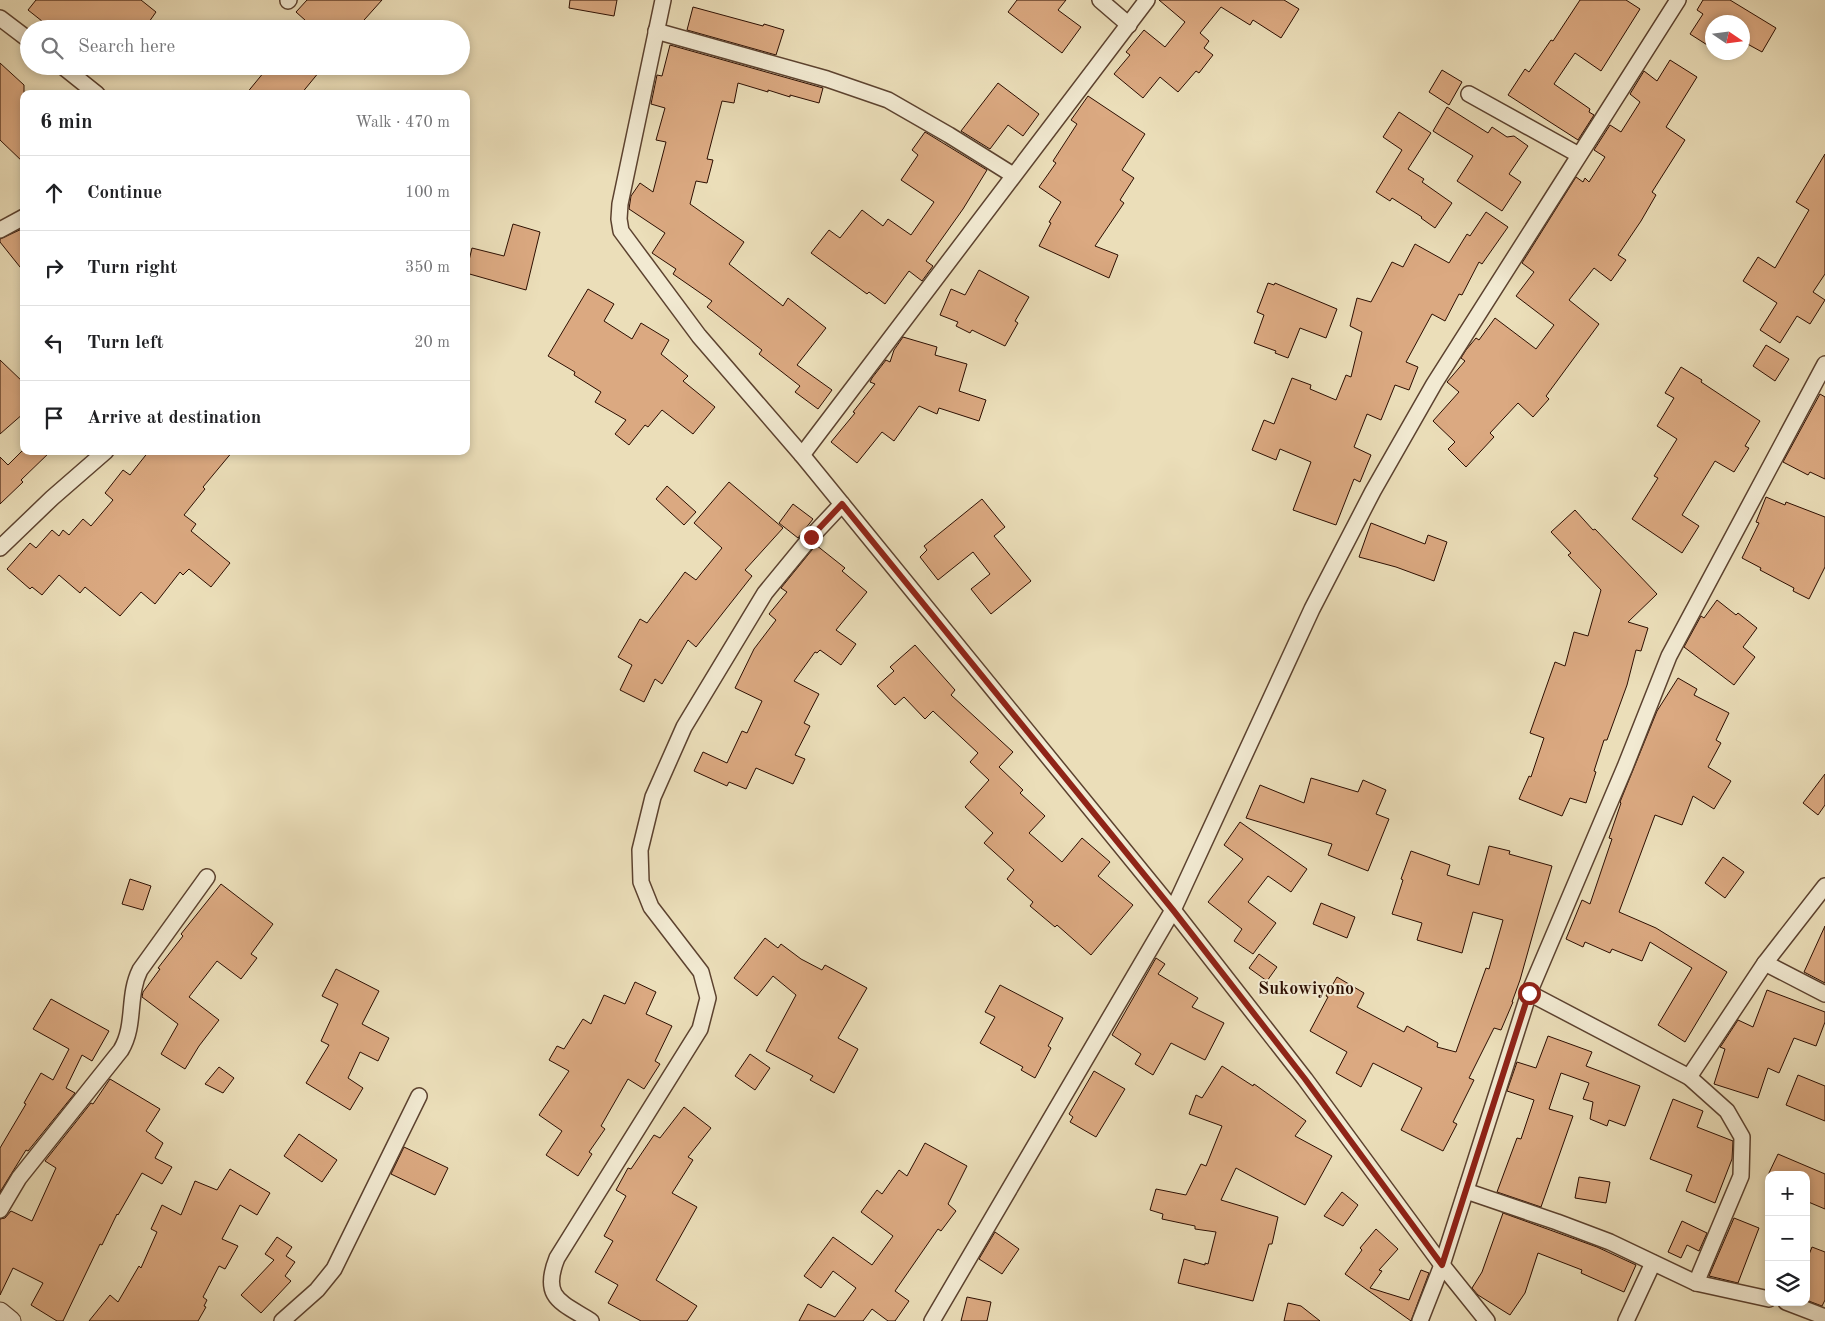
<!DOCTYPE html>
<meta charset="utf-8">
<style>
:root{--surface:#fff;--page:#f2f2f2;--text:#202124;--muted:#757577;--line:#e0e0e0}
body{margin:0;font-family:"Old Standard TT",serif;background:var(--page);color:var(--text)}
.controls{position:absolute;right:15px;bottom:15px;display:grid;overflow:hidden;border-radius:10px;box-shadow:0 2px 8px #0003}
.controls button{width:45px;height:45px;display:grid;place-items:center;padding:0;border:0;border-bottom:1px solid var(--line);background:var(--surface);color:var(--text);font:25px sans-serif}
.compass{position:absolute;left:1705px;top:15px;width:45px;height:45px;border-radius:50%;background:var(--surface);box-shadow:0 2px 8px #0003;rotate:103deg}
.stop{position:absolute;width:15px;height:15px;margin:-11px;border:4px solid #8f2418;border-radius:50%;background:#fff}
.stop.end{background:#8f2418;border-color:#fff;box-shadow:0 1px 5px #0008}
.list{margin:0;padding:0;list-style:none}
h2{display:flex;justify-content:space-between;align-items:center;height:65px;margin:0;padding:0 20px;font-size:21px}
h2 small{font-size:16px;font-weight:400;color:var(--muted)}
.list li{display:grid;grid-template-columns:32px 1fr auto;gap:15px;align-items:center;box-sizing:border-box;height:75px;padding:0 20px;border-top:1px solid var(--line)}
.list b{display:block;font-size:19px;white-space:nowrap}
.list em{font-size:16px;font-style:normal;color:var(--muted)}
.icon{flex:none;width:28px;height:28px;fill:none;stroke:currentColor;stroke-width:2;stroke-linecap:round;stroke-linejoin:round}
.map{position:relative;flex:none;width:1825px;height:1321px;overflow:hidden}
.search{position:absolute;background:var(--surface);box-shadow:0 2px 8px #0003;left:20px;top:20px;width:450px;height:55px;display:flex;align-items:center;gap:12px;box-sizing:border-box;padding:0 18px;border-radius:28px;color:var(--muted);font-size:19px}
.panel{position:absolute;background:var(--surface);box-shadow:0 2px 8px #0003;left:20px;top:90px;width:450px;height:365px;border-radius:10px}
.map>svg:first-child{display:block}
.building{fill:#dba981;stroke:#2c0e01}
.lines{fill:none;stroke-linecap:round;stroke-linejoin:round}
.minor-casing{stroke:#5c422f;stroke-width:18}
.tertiary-casing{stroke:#5c422f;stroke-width:21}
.minor{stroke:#f2ead2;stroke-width:15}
.tertiary{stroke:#f2ead2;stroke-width:19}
.route{stroke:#8f2418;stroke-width:6}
.labels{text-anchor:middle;stroke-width:4;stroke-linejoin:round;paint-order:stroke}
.quarter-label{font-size:18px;font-weight:bold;fill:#2c0e01;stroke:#f2ead2}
</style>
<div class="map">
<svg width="1825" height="1321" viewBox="0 0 1825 1321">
<rect width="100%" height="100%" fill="#ebdeb9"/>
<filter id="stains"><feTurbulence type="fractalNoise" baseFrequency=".004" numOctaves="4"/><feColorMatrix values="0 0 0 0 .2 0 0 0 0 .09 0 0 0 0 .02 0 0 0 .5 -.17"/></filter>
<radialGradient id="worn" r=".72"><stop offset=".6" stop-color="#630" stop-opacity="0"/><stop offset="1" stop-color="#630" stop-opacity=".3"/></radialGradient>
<g class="building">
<path d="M36 0H141L156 12 144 29H52L28 10Z"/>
<path d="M307 0H382L356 29H315L296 12Z"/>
<path d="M570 0H617L614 16 569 8Z"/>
<path d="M1017 0H1066L1058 10 1081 27 1062 53 1008 12Z"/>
<path d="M1159 0H1284L1299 9 1281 38 1253 20 1250 25 1221 7 1200 33 1209 41 1204 48 1213 55 1199 73 1196 71 1178 92 1160 77 1143 98 1114 74 1130 55 1126 52 1144 30 1165 47 1185 22Z"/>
<path d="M1580 0H1626L1640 9 1601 71 1575 53 1554 84 1590 109 1589 112 1594 115 1578 140 1508 95 1525 69 1529 72 1551 40 1553 41Z"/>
<path d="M1703 0H1730L1776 28 1762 52 1742 41V22H1712V48L1690 34 1703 14 1697 10Z"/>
<path d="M693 7 763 26 764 24 784 30 776 55 687 30Z"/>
<path d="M670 45 823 88 819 103 790 95V97L768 90V92L738 83 734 103 722 101 707 159 713 160 707 183 696 181 690 204 744 242 729 264 783 306 788 298 826 328 797 365 832 390 818 409 795 392 800 386 759 354 762 350 707 307 712 301 673 274 676 269 652 253 665 233 629 209 631 196 640 183 653 192 666 142 656 140 665 108 651 104 657 75 662 76Z"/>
<path d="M1670 60 1697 77 1666 127 1685 140 1652 192 1656 195 1641 221 1618 255 1626 260 1611 281 1594 268 1569 300 1599 324 1546 396 1549 399 1533 417 1518 403 1490 433 1494 437 1466 467 1448 449 1455 442 1433 421 1459 392 1447 382 1465 361 1461 358 1466 350 1476 338 1479 340 1495 318 1536 349 1554 325 1516 296 1534 272 1522 263 1576 177 1583 182 1585 178 1589 182 1605 157 1594 150 1610 125 1621 132 1640 102 1630 94 1644 71 1657 81Z"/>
<path d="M0 63 24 85V163L0 140Z"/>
<path d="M269 66H324L301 94H246Z"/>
<path d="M1442 70 1462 82 1449 105 1429 92Z"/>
<path d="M998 83 1039 114 1023 136 1008 125 990 149 961 131Z"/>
<path d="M1088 96 1145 134 1122 170 1134 178 1120 200 1124 203 1095 246 1118 255 1109 278 1039 246 1051 223 1049 222 1061 202 1039 187 1056 163 1053 161 1077 124 1071 120Z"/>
<path d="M1447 107 1488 133 1492 127 1507 137 1514 136 1528 146 1509 174 1521 182 1502 211 1457 181 1473 156 1433 131Z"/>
<path d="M1399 112 1431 133 1408 169 1424 179 1422 182 1452 203 1435 228 1421 218 1422 217 1392 198 1390 201 1376 192 1402 150 1383 137Z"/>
<path d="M925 132 987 170 963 209 926 261 933 266 922 281 909 271 885 304 869 292 867 294 811 253 829 230 840 238 862 210 883 226 888 219 911 235 934 202 901 180 918 155 912 150Z"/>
<path d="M1825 154V274L1813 292 1825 300 1810 324 1797 316 1780 343 1760 330 1777 303 1743 281 1758 257 1775 268 1809 210 1796 202Z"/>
<path d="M1486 212 1508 227 1482 264 1479 262 1462 295 1459 294 1445 321 1432 314 1406 362 1418 367 1409 390 1395 385 1381 420 1367 414 1354 447 1371 455 1360 482 1354 479 1336 525 1293 510 1311 462 1280 449 1276 460 1252 450 1264 420 1274 424 1292 378 1311 385 1310 389 1336 400 1346 375 1351 377 1362 332 1350 326 1357 298 1371 302 1392 262 1403 267 1415 244 1449 263 1467 234 1470 236Z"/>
<path d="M513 224 540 232 526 290 466 273 472 248 504 256Z"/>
<path d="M24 228V272L0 242V239Z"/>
<path d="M979 270 1029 297 1015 321 1018 323 1005 346 972 330 970 333 956 326 958 322 940 315 951 289 965 295Z"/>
<path d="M1268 283 1274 285 1275 283 1337 309 1326 338 1300 328 1288 358 1275 353 1276 351 1254 343 1264 315 1257 312Z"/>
<path d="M588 289 614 304 604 321 632 339 641 323 669 340 661 354 688 376 683 381 715 407 693 434 662 410 648 427 645 425 629 445 615 434 626 420 595 402 601 392 574 375 575 372 548 356Z"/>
<path d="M903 337 937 347 935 355 967 364 959 391 986 400 979 421 939 408 937 414 919 406 894 441 882 432 857 463 831 442 855 413 853 412 875 384 870 382 872 378 886 360 890 362 894 350Z"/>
<path d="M1766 345 1789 359 1775 381 1753 366Z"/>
<path d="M0 360 24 383V413L0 434Z"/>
<path d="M1681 367 1702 380 1701 382 1760 421 1745 446 1749 448 1734 472 1715 461 1682 515 1699 526 1682 553 1632 519 1658 478 1654 476 1677 439 1657 426 1674 398 1665 393Z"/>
<path d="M1820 394 1825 397V479L1810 472 1808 475 1783 462Z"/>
<path d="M22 451H51L21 480 23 482 0 504V457L8 465Z"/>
<path d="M149 451H233L203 487 205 489 184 515 196 524 191 531 230 563 211 587 189 569 183 575 180 572 155 604 141 592 120 616 85 587 80 593 59 575 42 595 32 587 30 589 7 569 30 543 36 548 52 530 59 536 63 530 69 535 83 519 91 526 113 500 105 493 123 470 130 475Z"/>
<path d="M729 482 783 528 745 570 752 576 696 647 688 640 662 684 655 679 644 702 620 690 632 665 618 657 640 619 647 623 685 572 696 580 722 548 694 523Z"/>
<path d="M667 486 696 512 684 525 656 499Z"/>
<path d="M1766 497 1785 505 1786 502 1825 517V567L1809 599 1793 591 1794 588 1760 570 1761 568 1742 558 1759 523 1756 522Z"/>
<path d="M982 499 1005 527 994 536 1031 581 991 614 971 589 990 574 973 552 938 580 920 557 927 550 924 546Z"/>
<path d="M793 504 813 519 798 538 779 523Z"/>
<path d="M1575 510 1593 530 1595 529 1657 594 1628 622 1648 628 1641 651 1636 650 1627 685 1607 740H1604L1594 771 1596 772 1586 803 1570 798 1562 816 1519 799 1529 776 1531 777 1544 738 1530 733 1555 662 1565 666 1574 632 1588 636 1601 590 1568 555 1571 553 1551 532Z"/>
<path d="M1371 523 1425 544 1428 535 1447 542 1434 581 1396 567 1359 557Z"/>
<path d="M816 545 845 568 842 571 867 592 836 630 856 644 841 665 820 650 817 653 815 652 794 681 819 694 804 723 810 726 795 755 805 759 793 784 756 768 746 789 729 782 727 786 694 771 703 752 727 763 742 731 747 733 762 701 735 688 754 649 776 620 769 614 787 592 781 588Z"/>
<path d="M1717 600 1736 615 1738 613 1757 628 1743 647 1755 657 1734 685 1684 647 1701 616 1704 618Z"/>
<path d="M915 645 955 690 951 695 1013 752 999 767 1023 790 1020 793 1045 816 1029 833 1062 862 1082 838 1110 862 1098 876 1133 905 1091 955 1057 925 1055 927 1030 906 1033 902 1007 879 1014 870 984 843 993 833 965 807 989 780 970 762 978 753 933 711 925 719 904 697 895 705 877 686 894 671 890 667Z"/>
<path d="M1678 678 1697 689 1694 695 1729 713 1716 740 1721 743 1708 767 1731 781 1714 809 1693 796 1682 825 1655 815 1619 912 1656 928 1727 972 1685 1042 1658 1025 1692 968 1650 942 1642 961 1612 949 1610 953 1585 942 1583 947 1566 939 1582 900 1590 904 1612 839 1609 838 1621 803 1620 802 1657 711Z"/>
<path d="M1825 774V805L1818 815 1803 803Z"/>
<path d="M1311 778 1358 792 1363 780 1386 790 1376 814 1389 819 1368 871 1328 855 1332 844 1246 818 1260 785 1304 803Z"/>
<path d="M1240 822 1307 869 1291 892 1268 876 1248 902 1276 923 1253 954 1234 941 1242 929 1208 902 1243 859 1224 845Z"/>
<path d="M1489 846 1510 851 1509 854 1552 866 1520 980 1512 1002H1513L1501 1030 1494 1028 1469 1078 1474 1080 1453 1122 1457 1124 1443 1151 1401 1130 1422 1088 1373 1063 1361 1087 1336 1073 1347 1052 1310 1031 1328 997 1326 996 1337 977 1364 993 1357 1007 1404 1032 1407 1026 1438 1043 1437 1047 1456 1052 1486 968 1489 969 1503 920 1473 912 1462 953 1417 940 1422 923 1392 914 1403 880 1401 879 1411 851 1450 865 1447 875 1479 885Z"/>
<path d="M1723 857 1744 872 1725 898 1705 883Z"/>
<path d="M130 879 151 886 143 910 122 904Z"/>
<path d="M221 884 273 924 251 954 257 958 241 979 217 961 189 997 219 1020 199 1046 185 1069 161 1054 178 1024 142 997 143 992 160 969 158 968 183 936 181 934Z"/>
<path d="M1321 903 1355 917 1347 938 1313 924Z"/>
<path d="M1825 926V983L1804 972Z"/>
<path d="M765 938 778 948 781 944 801 959 822 970 825 965 867 988 838 1038 858 1049 834 1093 810 1080 813 1076 766 1051 796 995 773 976 757 996 734 978Z"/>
<path d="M1259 954 1277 967 1267 981 1249 968Z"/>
<path d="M1156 958 1165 964 1158 974 1198 998 1192 1007 1224 1023 1205 1060 1171 1043 1153 1075 1135 1064 1141 1054 1112 1035Z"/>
<path d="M336 969 379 991 362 1024 389 1038 378 1061 360 1052 348 1078 363 1088 350 1110 306 1083 329 1045 321 1041 338 1004 322 996Z"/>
<path d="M635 982 656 992 646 1014 672 1026 655 1061 660 1064 644 1089 628 1079 601 1126 605 1129 589 1152 592 1154 578 1176 546 1155 562 1131 539 1115 569 1071 549 1060 557 1046 564 1049 583 1019 591 1024 604 995 625 1004Z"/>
<path d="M1000 985 1063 1018 1048 1046 1051 1048 1035 1078 1021 1070 1023 1067 980 1043 995 1017 985 1012Z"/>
<path d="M1767 990 1825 1012V1022L1816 1046 1794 1038 1779 1073 1768 1068 1758 1098 1714 1084 1725 1049 1720 1047 1721 1046 1738 1020 1753 1027Z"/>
<path d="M51 999 109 1031 92 1061 82 1055 66 1088 75 1093 28 1151 26 1150 0 1192V1148L26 1104 24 1103 41 1073 53 1080 69 1049 33 1029Z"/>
<path d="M1548 1036 1592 1052 1586 1066 1640 1086 1625 1126 1609 1120 1607 1126 1590 1119 1593 1102 1583 1099 1589 1083 1561 1073 1549 1109 1573 1116 1541 1207 1497 1192 1517 1138 1521 1139 1534 1100 1507 1091 1517 1062 1536 1068Z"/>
<path d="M750 1054 770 1068 755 1090 735 1076Z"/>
<path d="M1222 1066 1253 1086 1254 1084 1306 1121 1295 1136 1332 1156 1305 1205 1236 1168 1221 1200 1278 1217 1272 1244H1269L1253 1301 1178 1283 1184 1259 1205 1265V1263L1208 1264 1216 1232 1195 1229V1226L1162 1219 1163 1214 1150 1210 1156 1189 1186 1195 1201 1164 1206 1166 1222 1126 1189 1114 1196 1095 1202 1098Z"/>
<path d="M219 1067 234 1078 223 1093 205 1084Z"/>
<path d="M1094 1071 1125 1089 1096 1137 1070 1122 1073 1117 1069 1114Z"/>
<path d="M1798 1075 1825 1086V1121L1786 1105Z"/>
<path d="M110 1079 160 1109 146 1131 163 1143 155 1158 172 1167 162 1184 142 1173 118 1215 117 1214 102 1245 100 1244 63 1321H57L31 1305 43 1283 13 1268 0 1295V1219L5 1218 11 1211 32 1221 56 1168 45 1161 91 1103 93 1104Z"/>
<path d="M1673 1099 1703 1111 1697 1127 1733 1141 1732 1159 1715 1203 1686 1191 1692 1175 1650 1159Z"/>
<path d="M684 1107 711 1128 688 1157 693 1160 672 1193 697 1207 656 1280 697 1306 687 1321H641L608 1303 618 1285 595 1272 613 1241 604 1236 626 1196 616 1190 628 1168 631 1169 654 1135 660 1138Z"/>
<path d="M299 1134 337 1160 322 1182 284 1156Z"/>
<path d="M925 1143 967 1166 948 1204 956 1211 941 1231 938 1229 895 1291 909 1301 895 1321H888L872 1309 863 1321H799L808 1304 835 1317 856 1288 833 1271 821 1288 804 1276 833 1237 872 1265 893 1236 861 1212 877 1190 882 1194 899 1170 907 1176Z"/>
<path d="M404 1147 448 1168 435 1195 391 1174Z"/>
<path d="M1778 1154 1825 1174V1209L1806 1201V1175H1768Z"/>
<path d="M230 1169 270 1193 257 1215 240 1205 222 1239 238 1246 225 1269 219 1266 203 1297 207 1300 204 1306 206 1307 198 1321H89L110 1295 118 1302 139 1266 141 1268 157 1232 151 1229 162 1205 181 1215 195 1181 217 1190Z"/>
<path d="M1579 1177 1610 1182 1606 1203 1575 1198Z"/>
<path d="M1342 1192 1358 1205 1343 1226 1324 1216Z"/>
<path d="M1503 1213 1597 1247 1636 1265 1624 1292 1581 1273 1582 1270 1538 1253 1525 1293 1510 1315 1478 1295 1472 1288 1482 1272Z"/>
<path d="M1734 1218 1759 1228 1738 1283 1709 1276Z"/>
<path d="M1682 1221 1707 1233 1699 1251 1687 1245 1681 1258 1668 1252Z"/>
<path d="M1376 1229 1398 1249 1379 1270 1382 1271 1370 1288 1409 1300 1421 1270 1429 1273 1411 1321 1345 1274 1362 1250 1360 1248Z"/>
<path d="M995 1232 1019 1249 1002 1274 979 1259Z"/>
<path d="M277 1237 292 1247 286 1256 295 1262 285 1276 291 1281 261 1313 241 1295 274 1260 265 1254Z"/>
<path d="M1812 1247 1825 1252V1300L1822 1306 1806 1300V1262Z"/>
<path d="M967 1297 991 1302 987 1321H961Z"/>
<path d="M1288 1303 1301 1306 1320 1321H1284Z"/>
</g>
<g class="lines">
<g class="minor-casing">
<g id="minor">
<path d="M663 0 620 204 619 219 621 231 699 336 802 455 1173 910 1305 1079 1442 1265 1487 1321"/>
<path d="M1100 0 1129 25"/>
<path d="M288 1 289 0"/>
<path d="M0 18 29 40"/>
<path d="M656 31 827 79 888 100 949 135 1013 175"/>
<path d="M62 66 97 94"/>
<path d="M1469 94 1579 155"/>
<path d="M0 230 24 217"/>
<path d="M802 455 1147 0"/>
<path d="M0 548 52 498 106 451"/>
<path d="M1765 963 1825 994"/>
<path d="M1529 993 1689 1077 1727 1111 1742 1137 1741 1176 1696 1283"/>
<path d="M1689 1077 1765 963 1825 886"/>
<path d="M1466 1191 1557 1222 1610 1242 1696 1283 1769 1299"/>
<path d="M0 1210 19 1178 121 1050C136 1025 127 996 140 970L207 877"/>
<path d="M1786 1302 1825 1317"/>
<path d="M282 1321 317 1290 334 1269 419 1096"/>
<path d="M591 1321C561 1302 541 1298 557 1258L700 1029 708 998 701 972 651 907 641 882 640 850 653 797 684 727 765 593 811 537 842 504"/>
<path d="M932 1321 1173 910 1312 609 1373 491 1434 384 1678 0"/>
<path d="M1420 1321 1442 1265 1529 993 1625 767 1669 656 1825 364"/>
<path d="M1626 1321 1653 1263"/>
</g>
</g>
<g class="tertiary-casing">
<path id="tertiary" d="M0 1312 11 1321"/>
</g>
<use href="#minor" class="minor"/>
<use href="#tertiary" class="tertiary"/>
</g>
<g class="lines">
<path class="route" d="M811 537 842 504 1173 910 1305 1079 1442 1265 1529 993"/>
</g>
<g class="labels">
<g class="quarter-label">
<text x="1306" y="994">Sukowiyono</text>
</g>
</g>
<rect width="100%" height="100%" filter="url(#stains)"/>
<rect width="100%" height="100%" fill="url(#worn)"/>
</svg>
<div class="controls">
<button>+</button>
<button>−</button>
<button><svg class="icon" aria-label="layers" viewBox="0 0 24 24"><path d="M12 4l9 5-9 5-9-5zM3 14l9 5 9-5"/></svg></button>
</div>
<svg class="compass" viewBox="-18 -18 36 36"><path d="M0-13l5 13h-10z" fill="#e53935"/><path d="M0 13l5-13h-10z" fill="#757577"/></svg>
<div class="stop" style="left:1529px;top:993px"></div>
<div class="stop end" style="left:811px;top:537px"></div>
<div class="search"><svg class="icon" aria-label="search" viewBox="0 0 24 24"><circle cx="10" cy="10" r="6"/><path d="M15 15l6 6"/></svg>Search here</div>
<section class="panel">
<h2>6 min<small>Walk · 470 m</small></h2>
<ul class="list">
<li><svg class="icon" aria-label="ahead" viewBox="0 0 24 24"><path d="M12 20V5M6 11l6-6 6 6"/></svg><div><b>Continue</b></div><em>100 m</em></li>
<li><svg class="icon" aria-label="right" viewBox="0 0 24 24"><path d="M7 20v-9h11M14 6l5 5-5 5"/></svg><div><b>Turn right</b></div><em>350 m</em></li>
<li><svg class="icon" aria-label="left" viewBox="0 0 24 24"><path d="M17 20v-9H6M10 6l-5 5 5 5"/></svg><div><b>Turn left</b></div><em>20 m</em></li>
<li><svg class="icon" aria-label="arrive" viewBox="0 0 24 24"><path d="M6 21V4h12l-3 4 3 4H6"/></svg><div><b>Arrive at destination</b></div></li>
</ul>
</section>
</div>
